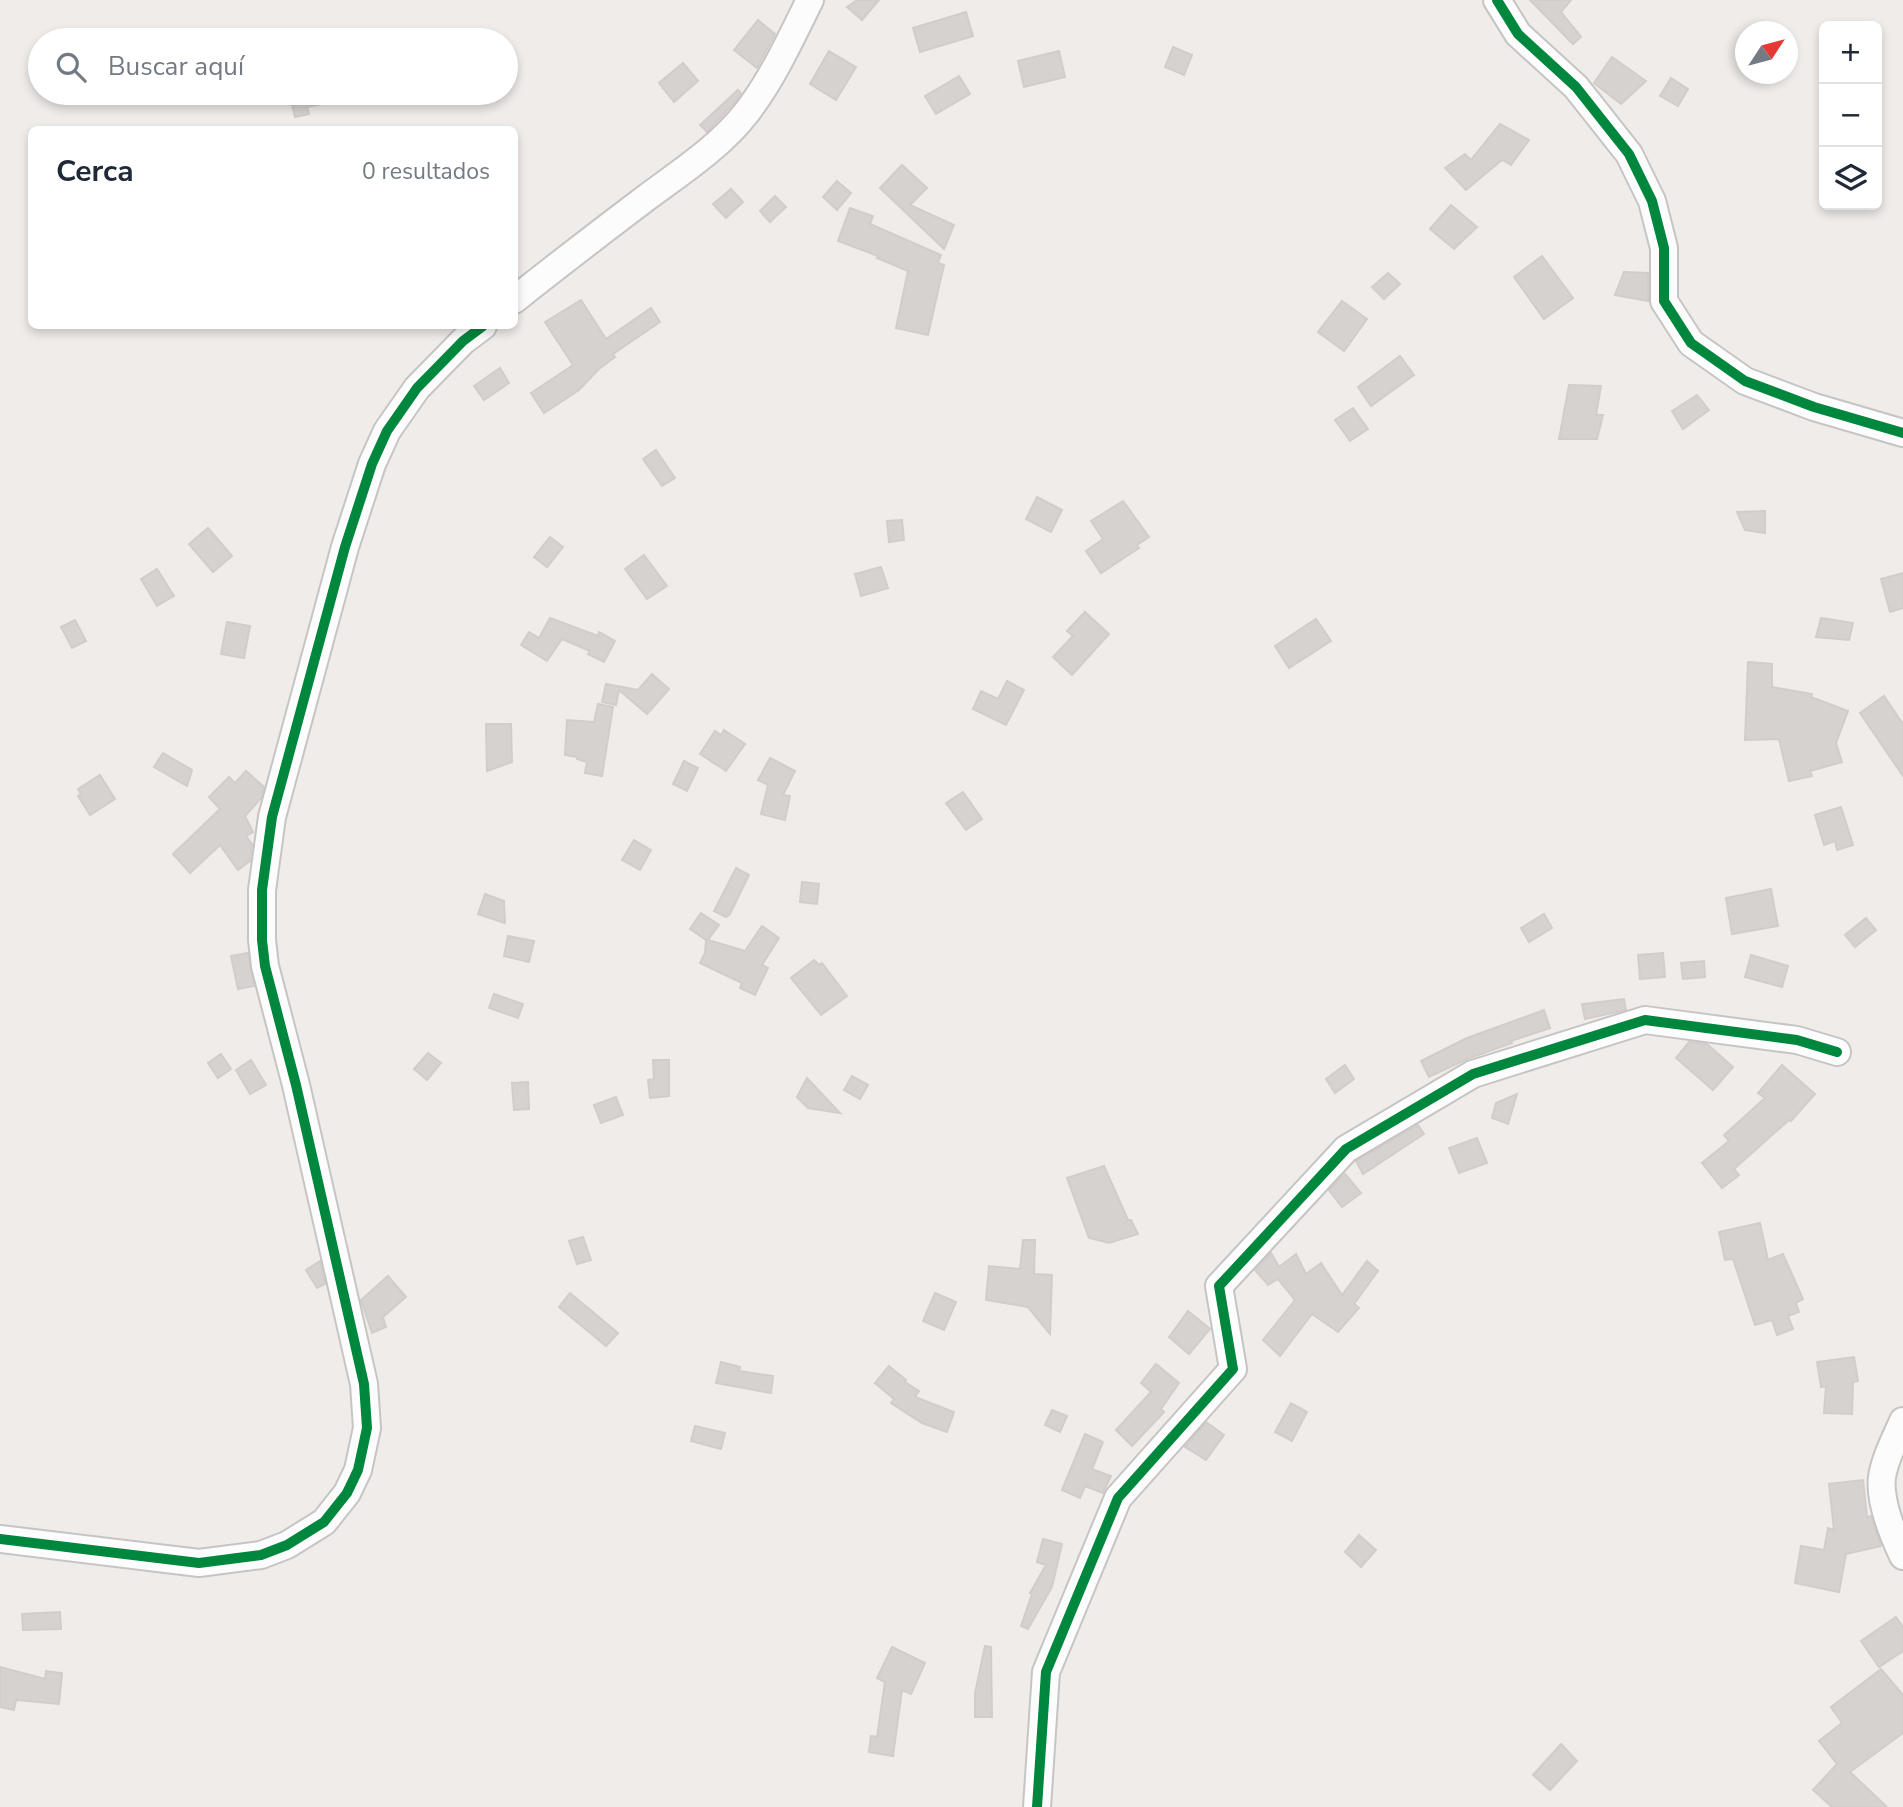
<!DOCTYPE html>
<html lang="es">
<meta charset="utf-8">
<style>
:root{--surface:#fff;--page:#f2f2f3;--text:#1f2937;--muted:#747a83;--line:#e0e1e3}
body{margin:0;font-family:"Nunito Sans",sans-serif;background:var(--page);color:var(--text)}
.controls{position:absolute;right:21px;top:21px;display:grid;overflow:hidden;border-radius:10px;box-shadow:0 4px 10px #0003}
.controls button{width:63px;height:63px;display:grid;place-items:center;padding:0;border:0;border-bottom:2px solid var(--line);background:var(--surface);color:var(--text);font:35px sans-serif}
.compass{position:absolute;left:1735px;top:21px;width:63px;height:63px;border-radius:50%;background:var(--surface);box-shadow:0 4px 10px #0003;rotate:54deg}
.list{margin:0;padding:0;list-style:none}
h2{display:flex;justify-content:space-between;align-items:center;height:91px;margin:0;padding:0 28px;font-size:30px}
h2 small{font-size:23px;font-weight:400;color:var(--muted)}
.icon{flex:none;width:38px;height:38px;fill:none;stroke:currentColor;stroke-width:2;stroke-linecap:round;stroke-linejoin:round}
.map{position:relative;flex:none;width:1903px;height:1807px;overflow:hidden}
.search{position:absolute;background:var(--surface);box-shadow:0 4px 10px #0003;left:28px;top:28px;width:490px;height:77px;display:flex;align-items:center;gap:18px;box-sizing:border-box;padding:0 24px;border-radius:38px;color:var(--muted);font-size:26px}
.panel{position:absolute;background:var(--surface);box-shadow:0 4px 10px #0003;left:28px;top:126px;width:490px;height:203px;border-radius:10px}
.map>svg:first-child{display:block}
.building{fill:#d6d2d0;stroke:#d2cdca;stroke-width:2}
.lines{fill:none;stroke-linecap:round;stroke-linejoin:round}
.minor-casing{stroke:#c6c5c4;stroke-width:30}
.minor{stroke:#fdfcfc;stroke-width:26}
.cycleway-casing{stroke:#fff;stroke-width:15}
.cycleway{stroke:#00873e;stroke-width:10}
</style>
<div class="map">
<svg width="1903" height="1807" viewBox="0 0 1903 1807">
<rect width="100%" height="100%" fill="#efece9"/>
<g class="building">
<path d="M857 0H879L862 20 847 7Z"/>
<path d="M1530 0H1571L1561 12 1581 37 1573 44Z"/>
<path d="M966 12 973 36 920 52 913 28Z"/>
<path d="M758 20 775 34 757 68 734 50Z"/>
<path d="M1173 47 1192 55 1184 75 1165 67Z"/>
<path d="M829 51 856 67 836 100 810 84Z"/>
<path d="M1059 51 1065 77 1024 87 1018 61Z"/>
<path d="M1612 57 1646 81 1621 104 1594 83Z"/>
<path d="M683 63 698 81 674 102 659 83Z"/>
<path d="M959 76 970 94 936 114 925 96Z"/>
<path d="M1671 78 1688 89 1678 106 1660 96Z"/>
<path d="M738 90 741 93 735 102 707 132 700 125Z"/>
<path d="M289 93H341L342 100 307 107 309 114 295 117Z"/>
<path d="M1500 124 1529 140 1511 165 1502 160 1466 190 1445 168 1465 154 1471 160Z"/>
<path d="M902 165 927 188 910 205 954 225 944 249 880 188Z"/>
<path d="M837 181 851 193 837 210 823 197Z"/>
<path d="M731 189 743 202 726 218 713 204Z"/>
<path d="M775 196 786 207 770 222 760 211Z"/>
<path d="M1451 205 1477 227 1454 249 1430 229Z"/>
<path d="M850 208 873 216 870 224 941 255 938 263 944 265 928 335 896 328 908 271 877 258 878 256 838 241Z"/>
<path d="M1542 256 1573 298 1544 319 1514 277Z"/>
<path d="M1624 272 1648 273V301L1615 295Z"/>
<path d="M1388 273 1400 284 1384 299 1372 287Z"/>
<path d="M581 300 606 339 651 308 660 322 613 354 615 357 599 369 579 390 544 413 531 393 573 365 545 322Z"/>
<path d="M1342 301 1367 319 1344 351 1318 332Z"/>
<path d="M1400 356 1414 375 1371 406 1358 387Z"/>
<path d="M500 368 509 383 484 400 474 386Z"/>
<path d="M1569 385 1601 386 1596 415H1603L1597 439H1559Z"/>
<path d="M1697 395 1709 410 1683 429 1672 411Z"/>
<path d="M1353 408 1368 429 1350 441 1335 420Z"/>
<path d="M656 450 675 478 662 486 643 459Z"/>
<path d="M1037 497 1062 510 1051 532 1026 519Z"/>
<path d="M1123 501 1149 537 1137 545 1139 548 1101 573 1086 551 1103 539 1091 521Z"/>
<path d="M1765 511V533L1745 530 1737 512Z"/>
<path d="M902 520 904 540 889 542 887 521Z"/>
<path d="M208 528 232 556 213 572 189 544Z"/>
<path d="M550 537 563 547 547 567 534 557Z"/>
<path d="M644 555 667 586 647 599 625 569Z"/>
<path d="M881 567 888 588 861 596 855 574Z"/>
<path d="M157 569 174 596 157 606 141 579Z"/>
<path d="M1903 573V608L1890 612 1881 579Z"/>
<path d="M1085 612 1109 634 1072 675 1053 657 1073 636 1067 631Z"/>
<path d="M550 618 598 636 599 632 615 641 604 662 588 654 590 651 562 639 547 661 521 645 529 632 539 638Z"/>
<path d="M1821 618 1853 623 1849 640 1816 637Z"/>
<path d="M1316 619 1331 641 1289 668 1275 646Z"/>
<path d="M75 620 86 641 72 648 61 627Z"/>
<path d="M227 622 250 626 244 658 221 654Z"/>
<path d="M1748 662 1772 664V687L1812 694 1811 697 1848 711 1836 743 1842 762 1810 771 1812 776 1789 781 1779 739 1745 740Z"/>
<path d="M652 674 669 689 647 714 619 690 616 705 602 702 606 684 638 690Z"/>
<path d="M1007 681 1024 690 1006 725 973 709 981 691 998 699Z"/>
<path d="M1884 696 1903 724V776L1860 713Z"/>
<path d="M598 704 613 707 602 776 585 773 587 762 577 759V757L565 755 567 720 594 722Z"/>
<path d="M486 724H511L512 762 487 771Z"/>
<path d="M724 730 745 744 726 771 700 754 715 731 721 735Z"/>
<path d="M163 753 192 770 187 786 154 767Z"/>
<path d="M770 758 795 771 783 795 790 796 785 820 761 814 768 785 758 780Z"/>
<path d="M684 761 698 768 687 791 673 784Z"/>
<path d="M246 771 264 787 261 798 245 816 253 832 246 836 252 844 250 861 238 870 220 845 190 873 173 854 220 809 209 797 229 777 235 783Z"/>
<path d="M100 775 115 799 90 815 78 796 81 794 78 789Z"/>
<path d="M963 792 982 819 966 830 946 803Z"/>
<path d="M1841 807 1853 845 1837 850 1835 841 1824 845 1815 815Z"/>
<path d="M634 840 651 850 640 870 622 860Z"/>
<path d="M736 868 749 875 730 914 726 917 714 911Z"/>
<path d="M802 882 819 884 817 904 800 902Z"/>
<path d="M1771 889 1778 926 1732 934 1726 898Z"/>
<path d="M485 894 504 901 505 923 478 914Z"/>
<path d="M701 913 719 925 708 940 745 951 762 926 779 938 762 965 768 968 755 995 740 988 742 983 700 963 705 953 706 940 690 929Z"/>
<path d="M1544 914 1552 928 1529 942 1521 928Z"/>
<path d="M1866 918 1876 930 1855 947 1845 935Z"/>
<path d="M508 936 534 941 529 962 504 956Z"/>
<path d="M248 953 254 986 238 989 231 956Z"/>
<path d="M1663 953 1665 977 1640 979 1638 955Z"/>
<path d="M1751 955 1788 966 1782 987 1745 977Z"/>
<path d="M814 960 819 965 822 963 847 996 821 1015 791 978Z"/>
<path d="M1704 961 1705 977 1683 979 1681 963Z"/>
<path d="M494 994 523 1004 518 1018 489 1008Z"/>
<path d="M1624 999 1626 1010 1585 1019 1582 1004Z"/>
<path d="M1544 1010 1550 1028 1511 1041 1512 1043 1467 1059 1429 1077 1421 1061 1467 1038Z"/>
<path d="M1689 1042 1707 1044 1733 1067 1713 1090 1676 1058Z"/>
<path d="M428 1053 441 1063 427 1080 414 1069Z"/>
<path d="M221 1054 231 1069 218 1078 208 1063Z"/>
<path d="M251 1060 266 1085 250 1094 236 1070Z"/>
<path d="M653 1060H669V1096L650 1098 648 1080 654 1079Z"/>
<path d="M1345 1065 1354 1079 1335 1093 1326 1079Z"/>
<path d="M1782 1065 1815 1094 1791 1121 1789 1120 1734 1169 1739 1175 1722 1188 1702 1163 1729 1141 1724 1135 1765 1098 1758 1093Z"/>
<path d="M852 1076 868 1085 860 1099 844 1090Z"/>
<path d="M807 1078 840 1113 808 1108 797 1097Z"/>
<path d="M528 1082 529 1109 514 1110 512 1083Z"/>
<path d="M1517 1094 1508 1124 1492 1118 1496 1103Z"/>
<path d="M616 1097 623 1115 601 1123 594 1105Z"/>
<path d="M1418 1125 1424 1134 1363 1174 1356 1161Z"/>
<path d="M1477 1138 1487 1163 1459 1173 1449 1148Z"/>
<path d="M1104 1166 1128 1220H1131L1138 1234 1109 1243 1089 1238 1067 1178Z"/>
<path d="M1345 1174 1361 1193 1342 1207 1329 1190Z"/>
<path d="M1760 1223 1768 1260 1783 1254 1803 1299 1796 1303 1799 1312 1788 1316 1793 1329 1777 1335 1772 1320 1755 1325 1733 1259 1725 1260 1719 1232Z"/>
<path d="M583 1237 591 1260 577 1264 569 1241Z"/>
<path d="M1023 1240H1035L1034 1274 1052 1275 1050 1334 1028 1307 986 1300 989 1266 1020 1269Z"/>
<path d="M1271 1253 1279 1267 1296 1254 1306 1274 1321 1263 1342 1295 1367 1261 1378 1271 1354 1304 1359 1308 1338 1332 1312 1314 1280 1356 1263 1340 1295 1300 1278 1279 1268 1285 1255 1270Z"/>
<path d="M320 1261 325 1284 317 1288 306 1270Z"/>
<path d="M388 1276 406 1297 383 1317 386 1327 372 1333 361 1300Z"/>
<path d="M570 1293 618 1333 606 1346 559 1307Z"/>
<path d="M935 1293 956 1302 944 1330 923 1321Z"/>
<path d="M1188 1311 1210 1329 1189 1354 1169 1337Z"/>
<path d="M1854 1357 1858 1381 1853 1382 1852 1414 1824 1413 1826 1386 1821 1387 1817 1362Z"/>
<path d="M721 1362 740 1367 739 1371 773 1376 771 1393 716 1383Z"/>
<path d="M1156 1364 1179 1383 1161 1409 1164 1412 1132 1446 1116 1430 1151 1392 1141 1383Z"/>
<path d="M889 1366 906 1380 905 1382 919 1391 915 1397 954 1412 947 1432 922 1423 891 1403 894 1399 875 1383Z"/>
<path d="M1291 1403 1307 1412 1292 1441 1275 1432Z"/>
<path d="M1052 1410 1067 1416 1060 1432 1045 1425Z"/>
<path d="M1206 1422 1224 1435 1206 1460 1185 1447Z"/>
<path d="M695 1426 725 1433 721 1449 691 1441Z"/>
<path d="M1085 1434 1103 1442 1092 1469 1111 1476 1103 1493 1085 1486 1080 1498 1062 1490Z"/>
<path d="M1863 1480 1867 1517 1871 1516 1881 1546 1846 1554 1839 1592 1795 1583 1801 1546 1824 1550 1828 1528 1834 1530 1829 1484Z"/>
<path d="M1359 1535 1376 1550 1361 1567 1345 1552Z"/>
<path d="M1043 1539 1062 1544 1052 1587 1028 1629 1021 1626 1032 1594 1030 1593 1046 1565 1037 1562Z"/>
<path d="M60 1612 61 1629 23 1630 22 1614Z"/>
<path d="M1896 1617 1903 1627V1651L1879 1667 1861 1641Z"/>
<path d="M985 1646 991 1647 992 1717H975V1693Z"/>
<path d="M892 1647 925 1663 911 1694 902 1690 893 1756 869 1752 871 1736 877 1737 885 1682 877 1678Z"/>
<path d="M0 1667 45 1679 46 1671 62 1673 59 1704 16 1700 14 1710 0 1707Z"/>
<path d="M1881 1669 1903 1695V1733L1850 1772 1887 1807H1832L1813 1790 1837 1764 1819 1741 1842 1723 1831 1707Z"/>
<path d="M1561 1744 1577 1761 1550 1790 1533 1775Z"/>
</g>
<g class="lines">
<g class="minor-casing">
<g id="minor">
<path d="M1497 0 1518 34 1576 87 1629 154 1652 201 1664 248V301L1691 343 1745 381 1814 407 1903 433"/>
<path d="M514 300C558 265 601 232 646 198 681 172 720 147 747 112 773 78 791 38 810 0"/>
<path d="M1903 1421C1895 1439 1885 1458 1882 1477 1879 1500 1893 1535 1903 1556"/>
<path d="M0 1539 199 1563 261 1555 287 1545 324 1522 347 1493 358 1470 367 1428 364 1384 296 1085 265 966 262 940V890L272 817 345 547 372 464 387 431 417 388 463 341 483 326"/>
<path d="M1037 1807 1046 1672 1118 1498 1233 1369 1219 1286 1346 1149 1473 1074 1645 1020 1797 1040 1837 1052"/>
</g>
</g>
<use href="#minor" class="minor"/>
<g class="cycleway-casing">
<g id="cycleway">
<path d="M1497 0 1518 34 1576 87 1629 154 1652 201 1664 248V301L1691 343 1745 381 1814 407 1903 433"/>
<path d="M0 1539 199 1563 261 1555 287 1545 324 1522 347 1493 358 1470 367 1428 364 1384 296 1085 265 966 262 940V890L272 817 345 547 372 464 387 431 417 388 463 341 483 326"/>
<path d="M1037 1807 1046 1672 1118 1498 1233 1369 1219 1286 1346 1149 1473 1074 1645 1020 1797 1040 1837 1052"/>
</g>
</g>
<use href="#cycleway" class="cycleway"/>
</g>
</svg>
<div class="controls">
<button>+</button>
<button>−</button>
<button><svg class="icon" aria-label="layers" viewBox="0 0 24 24"><path d="M12 4l9 5-9 5-9-5zM3 14l9 5 9-5"/></svg></button>
</div>
<svg class="compass" viewBox="-18 -18 36 36"><path d="M0-13l5 13h-10z" fill="#e53935"/><path d="M0 13l5-13h-10z" fill="#747a83"/></svg>
<div class="search"><svg class="icon" aria-label="search" viewBox="0 0 24 24"><circle cx="10" cy="10" r="6"/><path d="M15 15l6 6"/></svg>Buscar aquí</div>
<section class="panel">
<h2>Cerca<small>0 resultados</small></h2>
<ul class="list">
</ul>
</section>
</div>
